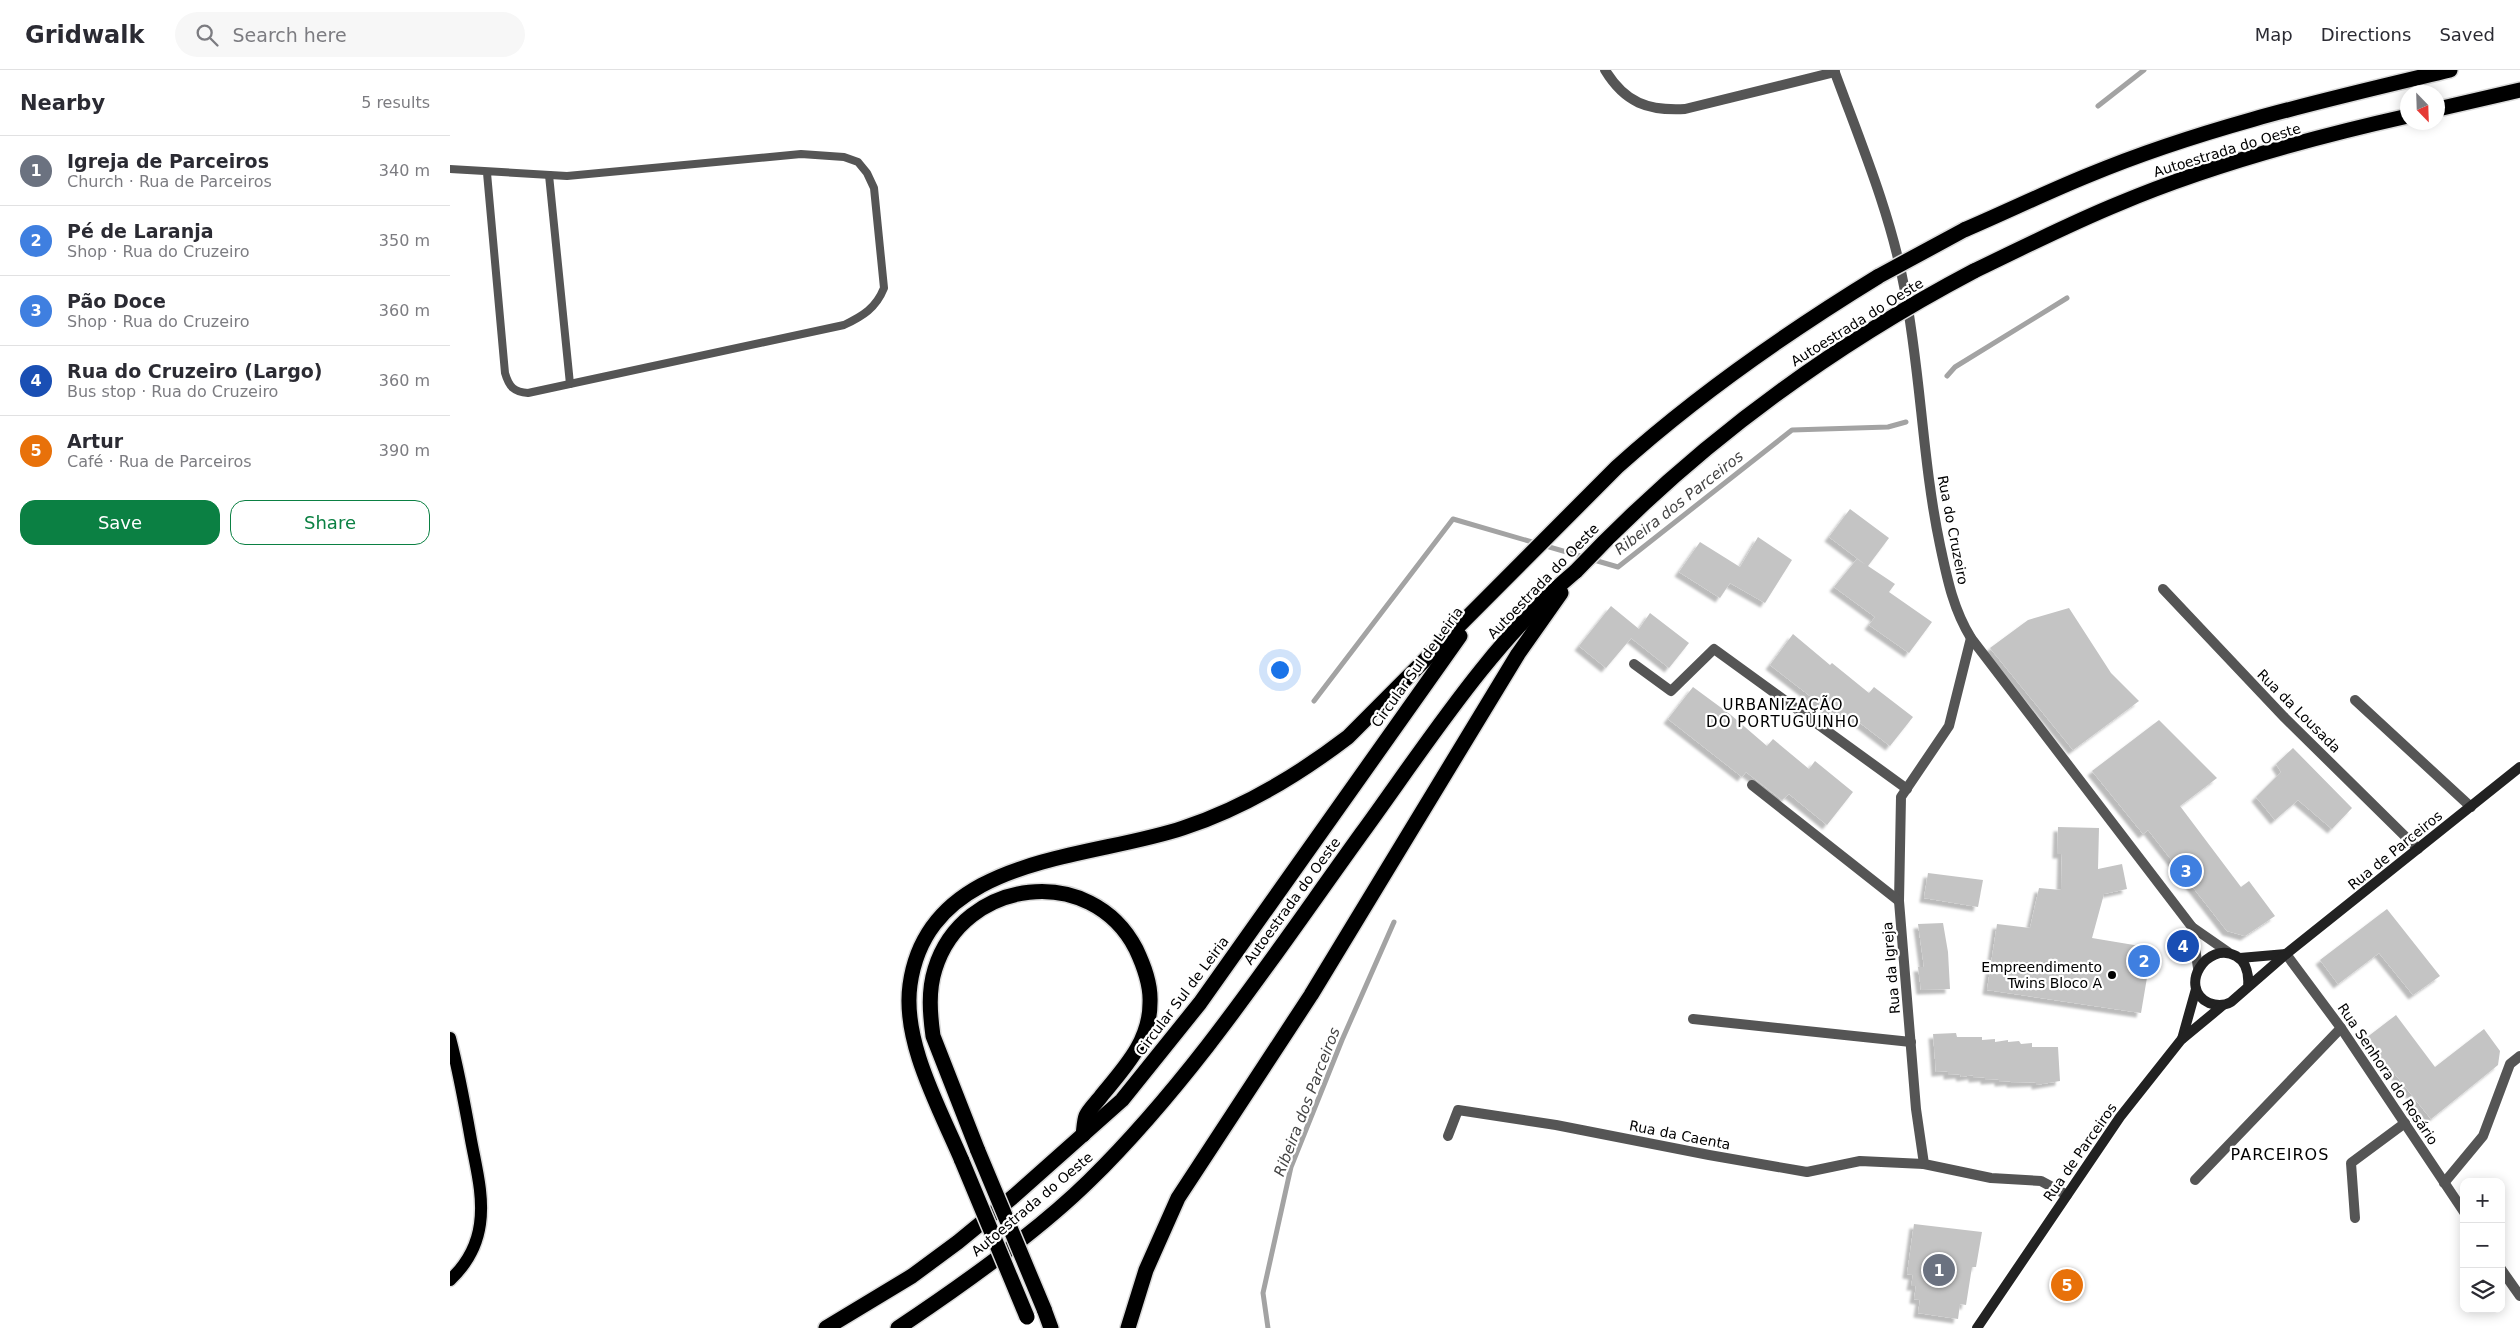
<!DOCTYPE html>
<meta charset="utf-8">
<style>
:root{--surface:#fff;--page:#f7f7f7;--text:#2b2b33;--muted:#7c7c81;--line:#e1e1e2;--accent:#0b8043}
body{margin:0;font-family:"DejaVu Sans",sans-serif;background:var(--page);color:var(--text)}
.controls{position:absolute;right:15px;bottom:15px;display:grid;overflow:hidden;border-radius:10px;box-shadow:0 2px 12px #0003}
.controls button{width:45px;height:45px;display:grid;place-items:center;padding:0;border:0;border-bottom:1px solid var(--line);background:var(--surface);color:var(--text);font:25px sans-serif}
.compass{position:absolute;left:1950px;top:15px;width:45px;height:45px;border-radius:50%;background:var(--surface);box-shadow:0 2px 12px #0003;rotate:157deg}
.you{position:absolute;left:829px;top:599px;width:18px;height:18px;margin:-12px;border:4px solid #fff;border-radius:50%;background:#1a73e8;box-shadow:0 0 0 8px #1a73e833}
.badge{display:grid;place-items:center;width:32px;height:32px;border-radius:50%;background:var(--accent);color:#fff;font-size:16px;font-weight:700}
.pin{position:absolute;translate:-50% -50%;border:2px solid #fff;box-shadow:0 1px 5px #0006}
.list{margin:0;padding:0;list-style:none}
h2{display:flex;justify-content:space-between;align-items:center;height:65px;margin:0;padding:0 20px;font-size:21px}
h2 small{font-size:16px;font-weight:400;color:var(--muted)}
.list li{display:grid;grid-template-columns:32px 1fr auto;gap:15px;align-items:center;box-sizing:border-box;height:70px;padding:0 20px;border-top:1px solid var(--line)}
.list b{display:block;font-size:19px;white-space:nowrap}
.list p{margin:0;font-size:16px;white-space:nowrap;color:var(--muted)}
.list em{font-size:16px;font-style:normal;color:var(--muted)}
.actions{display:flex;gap:10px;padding:15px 20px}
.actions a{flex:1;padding:11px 0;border:1px solid var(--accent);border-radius:15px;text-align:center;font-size:18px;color:var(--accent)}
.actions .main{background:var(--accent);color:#fff}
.icon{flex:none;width:28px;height:28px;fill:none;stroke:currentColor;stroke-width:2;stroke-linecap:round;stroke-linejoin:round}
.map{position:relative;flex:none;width:2070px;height:1258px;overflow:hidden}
header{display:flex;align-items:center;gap:30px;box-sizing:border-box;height:70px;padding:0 25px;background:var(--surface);border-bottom:1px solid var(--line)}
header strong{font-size:24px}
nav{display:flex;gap:28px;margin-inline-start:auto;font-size:18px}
.search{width:350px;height:45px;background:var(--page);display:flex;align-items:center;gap:12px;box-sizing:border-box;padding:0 18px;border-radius:28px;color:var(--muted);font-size:19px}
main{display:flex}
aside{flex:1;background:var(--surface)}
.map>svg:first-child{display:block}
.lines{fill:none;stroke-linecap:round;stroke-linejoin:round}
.stream{stroke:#a3a3a3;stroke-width:5}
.building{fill:#c4c4c4;filter:url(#shadow)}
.primary-casing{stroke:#dbdbdb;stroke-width:15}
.motorway-casing{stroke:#dbdbdb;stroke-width:18}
.service{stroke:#555;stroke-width:8}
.minor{stroke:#555;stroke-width:10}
.tertiary{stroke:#555;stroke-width:10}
.secondary{stroke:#222;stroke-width:10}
.primary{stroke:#000;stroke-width:12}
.motorway{stroke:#000;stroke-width:15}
.motorway-bridge-casing{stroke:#dbdbdb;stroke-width:18;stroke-linecap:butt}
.motorway-bridge{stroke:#000;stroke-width:15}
.poi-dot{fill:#000;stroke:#fff;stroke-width:2}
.labels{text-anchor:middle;stroke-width:4.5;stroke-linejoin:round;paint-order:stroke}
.street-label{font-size:14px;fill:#000;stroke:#fff}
.poi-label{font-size:14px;fill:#000;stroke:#fff;text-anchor:end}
.water-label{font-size:15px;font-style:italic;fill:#444;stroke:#fff}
.neighbourhood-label{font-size:15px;letter-spacing:1px;fill:#000;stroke:#fff}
.quarter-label{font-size:16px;letter-spacing:1px;fill:#000;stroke:#fff}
</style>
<header>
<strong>Gridwalk</strong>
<div class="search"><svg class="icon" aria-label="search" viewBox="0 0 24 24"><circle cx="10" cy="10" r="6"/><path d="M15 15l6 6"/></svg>Search here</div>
<nav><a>Map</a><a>Directions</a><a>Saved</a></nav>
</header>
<main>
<aside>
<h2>Nearby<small>5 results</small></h2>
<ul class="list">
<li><span class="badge" style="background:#6b7280">1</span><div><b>Igreja de Parceiros</b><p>Church · Rua de Parceiros</p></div><em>340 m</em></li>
<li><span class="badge" style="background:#3f7fe0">2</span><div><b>Pé de Laranja</b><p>Shop · Rua do Cruzeiro</p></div><em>350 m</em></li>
<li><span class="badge" style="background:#3f7fe0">3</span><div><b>Pão Doce</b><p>Shop · Rua do Cruzeiro</p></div><em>360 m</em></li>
<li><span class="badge" style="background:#1a4fb4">4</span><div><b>Rua do Cruzeiro (Largo)</b><p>Bus stop · Rua do Cruzeiro</p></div><em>360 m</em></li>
<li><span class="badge" style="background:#e8710a">5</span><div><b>Artur</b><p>Café · Rua de Parceiros</p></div><em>390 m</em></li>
</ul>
<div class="actions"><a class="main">Save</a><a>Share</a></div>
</aside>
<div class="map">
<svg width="2070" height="1258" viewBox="0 0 2070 1258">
<defs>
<filter id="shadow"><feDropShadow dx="-4.5" dy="4.5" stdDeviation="1" flood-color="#0004"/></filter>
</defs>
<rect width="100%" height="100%" fill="#fff"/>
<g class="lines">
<g class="stream">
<path d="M1648 36 1694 0"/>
<path d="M1497 306 1505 297 1617 228"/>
<path d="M864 631 1003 449 1168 497 1342 360 1438 357 1456 352"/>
<path d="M818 1258 813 1223 841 1097 892 970 944 852"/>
</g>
</g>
<g class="building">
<path d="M1400 439 1439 468 1418 496 1445 514 1439 522 1482 552 1459 583 1419 555 1425 547 1384 517 1407 489 1416 495 1379 467Z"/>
<path d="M1308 467 1342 490 1315 533 1280 513 1270 528 1229 502 1250 472 1290 497Z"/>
<path d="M1161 536 1189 559 1200 543 1239 573 1219 598 1181 568 1188 560 1156 598 1129 576Z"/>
<path d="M1619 538 1661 603 1689 631 1623 680 1540 578 1578 550Z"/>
<path d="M1343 564 1380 595 1382 593 1419 623 1424 617 1463 647 1440 676 1401 646 1396 654 1320 595Z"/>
<path d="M1243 617 1281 645 1317 676 1323 669 1359 699 1365 691 1403 722 1377 755 1339 724 1332 730 1296 702 1292 707 1218 649Z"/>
<path d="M1709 650 1767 708 1730 736 1791 817 1799 811 1825 846 1795 866 1777 861 1698 760 1693 764 1642 701Z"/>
<path d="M1843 678 1902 738 1882 759 1848 730 1825 750 1806 727 1831 702 1826 694Z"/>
<path d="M1608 757 1649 758 1648 799 1672 794 1677 819 1654 824 1642 868 1702 878 1691 943 1537 920 1547 854 1580 858 1589 818 1611 820 1612 784H1607Z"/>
<path d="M1478 803 1533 810 1528 837 1474 828Z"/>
<path d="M1937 839 1990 906 1963 925 1929 883 1888 914 1870 890Z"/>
<path d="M1493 853 1498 882 1500 919 1471 920 1468 897H1474L1468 854Z"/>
<path d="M1946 945 1985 997 2034 959 2050 981 2048 995 1981 1049 1916 968Z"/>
<path d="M1506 963 1507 967H1532V970L1545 969V972L1558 970V972L1569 971 1571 974 1582 973V977H1608L1610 1011 1586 1015V1012L1561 1013V1011L1549 1012V1009L1535 1010V1007L1523 1008V1005L1511 1007 1510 1004 1498 1005V1001L1486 1002 1483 964Z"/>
<path d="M1464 1154 1532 1162 1526 1197H1522L1516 1235 1510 1234 1508 1249 1468 1243 1470 1230 1464 1229 1466 1216H1461L1463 1205 1457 1204Z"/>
</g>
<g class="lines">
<g class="primary-casing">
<path id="primary" d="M0 968C9 1002 15 1036 21 1070 26 1097 34 1126 30 1154 27 1176 16 1195 0 1210"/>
</g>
<g class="motorway-casing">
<g id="motorway">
<path d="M1988 39 2070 20"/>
<path d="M1514 160C1556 142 1597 122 1639 105 1754 57 1879 29 2000 0"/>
<path d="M1524 201C1572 178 1619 154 1668 134 1760 95 1860 68 1958 46"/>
<path d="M528 1081 483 966C480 944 478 921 485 899 513 808 641 792 686 879 694 896 701 914 700 933 700 971 675 997 652 1025 648 1031 639 1039 636 1046 634 1051 634 1059 633 1065"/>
<path d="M512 1091C490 1039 452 972 460 915 478 785 638 790 733 758 794 738 847 706 898 667L1167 397C1248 324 1336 263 1429 206"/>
<path d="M594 1239 601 1258"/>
<path d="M376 1258 462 1206 508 1172 564 1126 672 1030 750 933 1010 566"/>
<path d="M448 1258C511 1216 585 1164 639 1111 744 1008 826 882 912 763 976 675 1042 571 1126 501"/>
<path d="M678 1258 696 1200 728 1128 861 925 1068 584 1111 523"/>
</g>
</g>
<g class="service">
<path d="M0 99 117 106 351 84 394 87 408 92 417 103 424 118 434 218C426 238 413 246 394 255L78 323C64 322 59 317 55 303L37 103"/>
<path d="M99 105 120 314"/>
</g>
<g class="minor">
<path d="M1155 0C1175 33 1198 41 1235 39L1385 2"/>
<path d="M1713 519 1835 648 1968 779"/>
<path d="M1521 568 1499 656 1451 727 1449 831 1466 1039 1474 1094 1541 1108 1591 1111 1617 1125"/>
<path d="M1184 594 1221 621 1264 579 1457 719"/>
<path d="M1905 630 2021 737"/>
<path d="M1302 715 1449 831"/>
<path d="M1836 884 1891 958 2014 1142"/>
<path d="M1243 949 1461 972"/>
<path d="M998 1066 1008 1040 1106 1055 1259 1085 1357 1102 1410 1091 1474 1094"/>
<path d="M1745 1110 1891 958"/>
<path d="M1994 1113 2033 1066 2060 994 2070 986"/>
<path d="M1905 1148 1901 1093 1955 1053"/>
<path d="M2051 1199 2070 1226"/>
</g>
<g class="tertiary">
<path d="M1384 0C1410 71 1440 142 1454 216 1471 302 1472 390 1490 475 1497 508 1503 539 1521 568L1742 857 1778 882"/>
<path d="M1742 857 1748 898"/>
</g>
<g class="secondary">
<path d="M1790 888 1836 884"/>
<path d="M1798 917C1799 906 1797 892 1786 886 1757 870 1727 918 1759 933 1767 936 1774 936 1781 932L1836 884 2070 697"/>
<path d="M1732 969 1746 919"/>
<path d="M1527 1258 1670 1047 1731 970 1772 936"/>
</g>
<use href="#primary" class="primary"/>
<use href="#motorway" class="motorway"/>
<g class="motorway-bridge-casing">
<g id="motorway-bridge">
<path d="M1429 206 1514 160"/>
<path d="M1126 501C1241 379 1376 279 1524 201"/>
<path d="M528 1081 594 1239"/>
<path d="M512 1091 577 1247"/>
</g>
</g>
<use href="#motorway-bridge" class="motorway-bridge"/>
</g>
<circle class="poi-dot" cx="1662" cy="905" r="5"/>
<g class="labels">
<g class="street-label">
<text transform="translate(1777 80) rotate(-17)" y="5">Autoestrada do Oeste</text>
<text transform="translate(1407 252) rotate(-32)" y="5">Autoestrada do Oeste</text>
<text transform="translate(1503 460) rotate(79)" y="5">Rua do Cruzeiro</text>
<text transform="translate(1093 511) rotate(-46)" y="5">Autoestrada do Oeste</text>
<text transform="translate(967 597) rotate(-54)" y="5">Circular Sul de Leiria</text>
<text transform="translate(1849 641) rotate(45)" y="5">Rua da Lousada</text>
<text transform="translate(1945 780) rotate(-39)" y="5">Rua de Parceiros</text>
<text transform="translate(842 831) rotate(-54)" y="5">Autoestrada do Oeste</text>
<text transform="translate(1441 898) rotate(-95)" y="5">Rua da Igreja</text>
<text transform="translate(732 926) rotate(-53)" y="5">Circular Sul de Leiria</text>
<text transform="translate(1938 1004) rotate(56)" y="5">Rua Senhora do Rosário</text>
<text transform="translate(1230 1065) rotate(11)" y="5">Rua da Caenta</text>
<text transform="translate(1630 1082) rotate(-55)" y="5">Rua de Parceiros</text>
<text transform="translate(582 1134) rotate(-40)" y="5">Autoestrada do Oeste</text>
</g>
<g class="poi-label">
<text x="1652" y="902">Empreendimento<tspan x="1652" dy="16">Twins Bloco A</tspan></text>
</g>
<g class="water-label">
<text transform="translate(1229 433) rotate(-38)" y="5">Ribeira dos Parceiros</text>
<text transform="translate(857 1032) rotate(-69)" y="5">Ribeira dos Parceiros</text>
</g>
<g class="neighbourhood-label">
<text x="1333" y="640">URBANIZAÇÃO<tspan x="1333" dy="17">DO PORTUGUINHO</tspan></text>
</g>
<g class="quarter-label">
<text x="1830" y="1090">PARCEIROS</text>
</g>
</g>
</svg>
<div class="controls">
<button>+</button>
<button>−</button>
<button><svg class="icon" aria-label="layers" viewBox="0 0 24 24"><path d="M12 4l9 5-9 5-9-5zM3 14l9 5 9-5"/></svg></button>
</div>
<svg class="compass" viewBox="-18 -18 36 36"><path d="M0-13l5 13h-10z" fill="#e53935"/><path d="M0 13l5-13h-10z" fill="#7c7c81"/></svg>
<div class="you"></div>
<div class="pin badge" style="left:1489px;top:1200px;background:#6b7280">1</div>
<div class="pin badge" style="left:1694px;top:891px;background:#3f7fe0">2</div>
<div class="pin badge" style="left:1736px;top:801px;background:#3f7fe0">3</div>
<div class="pin badge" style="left:1733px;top:876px;background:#1a4fb4">4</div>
<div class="pin badge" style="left:1617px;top:1215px;background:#e8710a">5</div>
</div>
</main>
